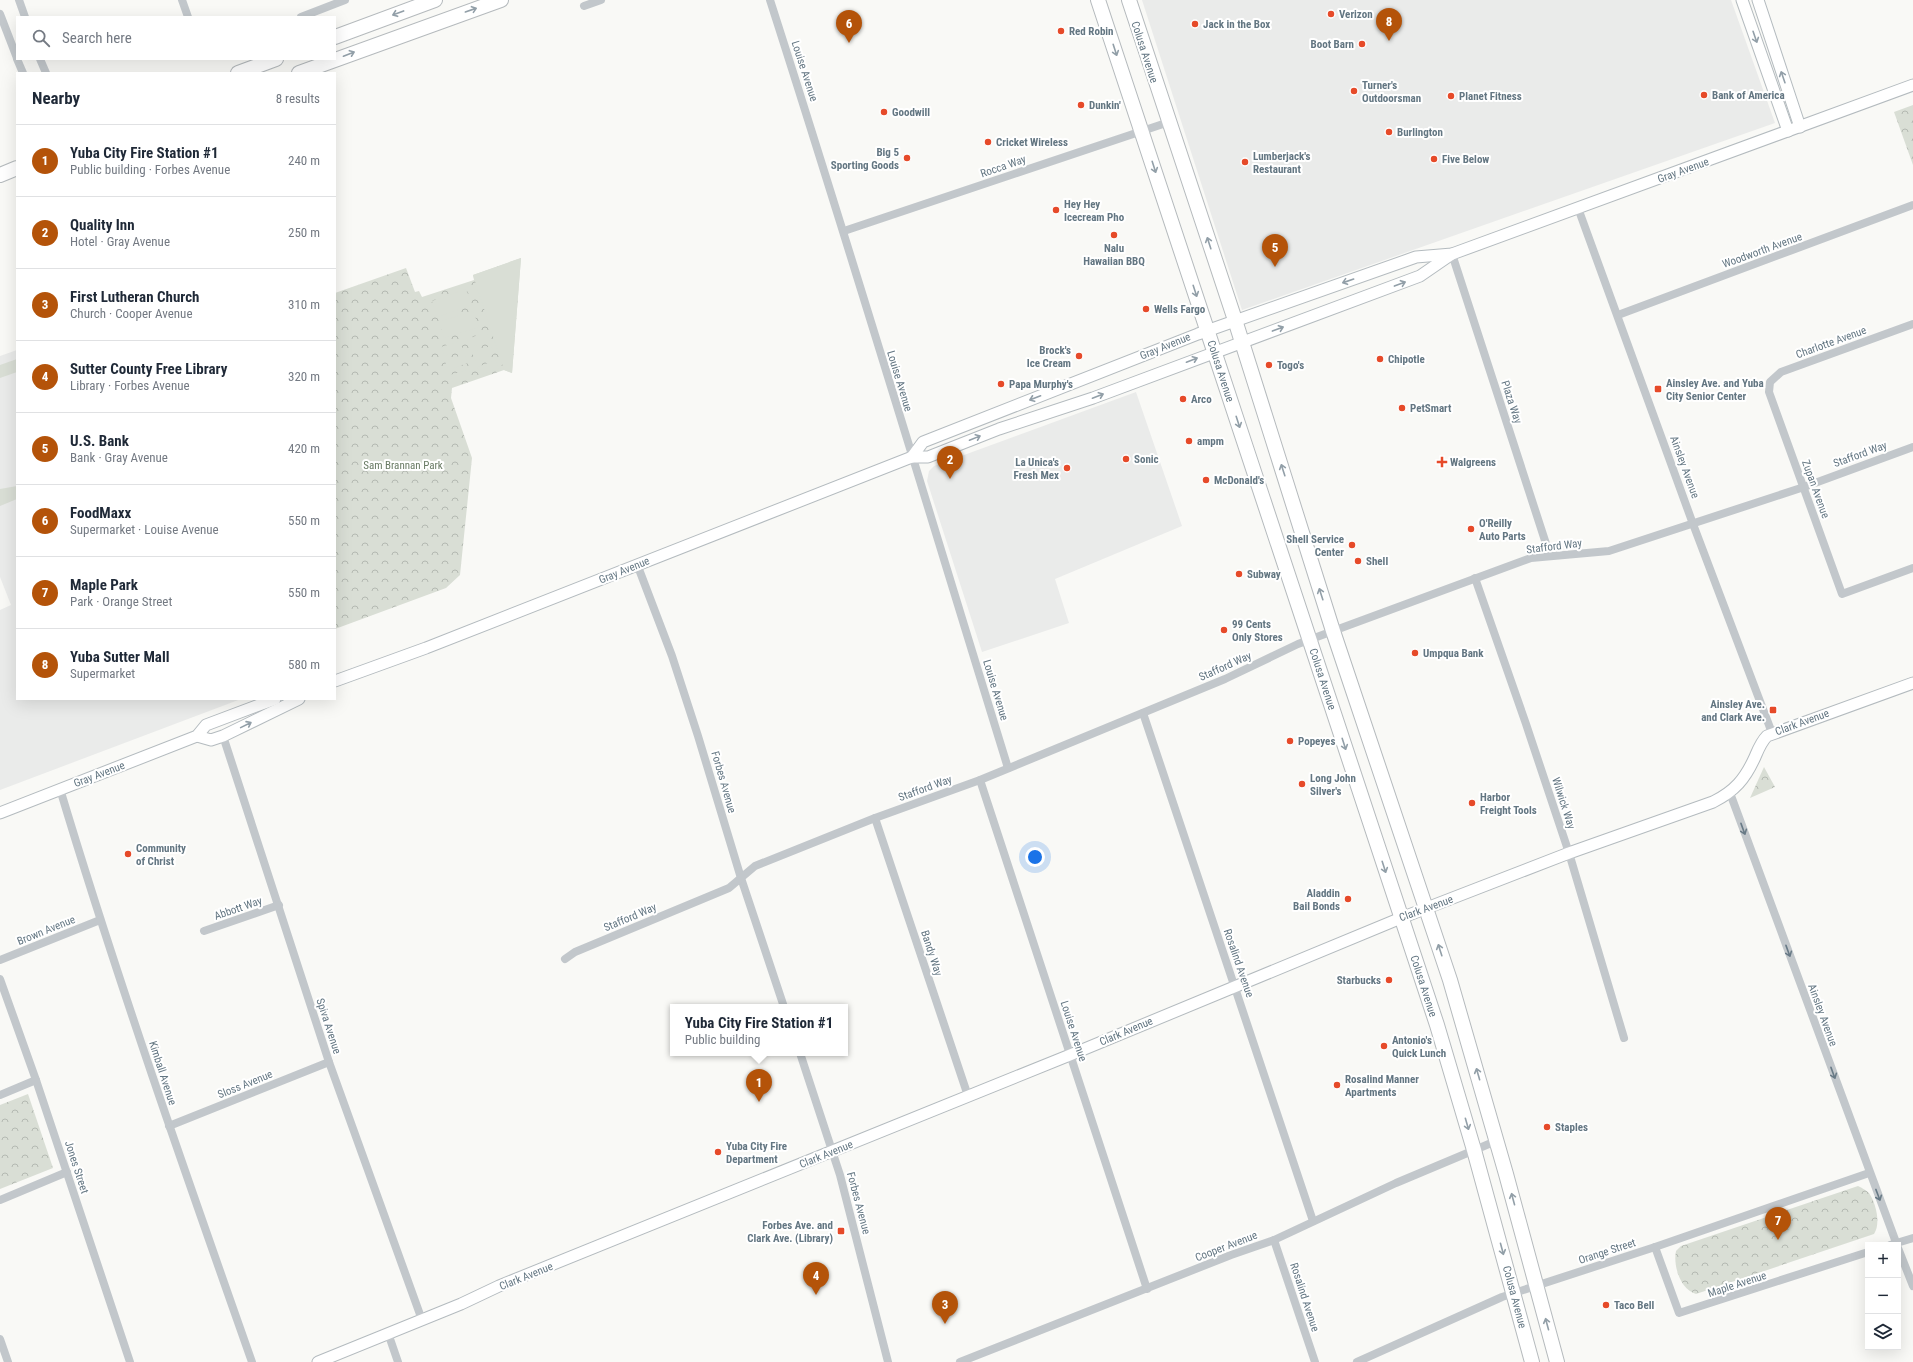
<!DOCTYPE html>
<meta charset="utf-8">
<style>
:root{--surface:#fff;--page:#f6f6f7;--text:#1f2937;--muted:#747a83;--line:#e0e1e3;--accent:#b45309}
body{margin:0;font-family:"Roboto Condensed",sans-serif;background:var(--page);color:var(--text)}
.controls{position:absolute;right:12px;bottom:12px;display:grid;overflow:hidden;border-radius:0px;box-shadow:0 4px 16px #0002}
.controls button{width:36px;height:36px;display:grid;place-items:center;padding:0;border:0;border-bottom:1px solid var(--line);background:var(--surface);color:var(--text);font:20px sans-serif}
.you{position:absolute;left:1035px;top:857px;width:14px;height:14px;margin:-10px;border:3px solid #fff;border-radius:50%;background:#1a73e8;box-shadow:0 0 0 6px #1a73e833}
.badge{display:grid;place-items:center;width:26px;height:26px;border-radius:50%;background:var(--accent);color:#fff;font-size:13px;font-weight:700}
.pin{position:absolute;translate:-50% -33px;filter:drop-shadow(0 1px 2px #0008)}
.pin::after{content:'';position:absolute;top:21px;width:14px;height:12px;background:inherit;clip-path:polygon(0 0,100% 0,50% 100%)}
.popup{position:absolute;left:670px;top:1004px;width:178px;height:52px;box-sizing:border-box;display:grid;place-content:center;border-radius:0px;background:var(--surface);filter:drop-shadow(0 1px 3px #0005);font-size:13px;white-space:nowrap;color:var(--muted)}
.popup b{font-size:15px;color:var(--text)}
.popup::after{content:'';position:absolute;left:50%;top:100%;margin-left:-8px;border:8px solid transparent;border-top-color:var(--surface)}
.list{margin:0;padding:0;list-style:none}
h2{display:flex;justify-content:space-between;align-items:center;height:52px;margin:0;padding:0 16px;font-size:17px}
h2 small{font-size:13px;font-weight:400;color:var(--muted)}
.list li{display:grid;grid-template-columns:26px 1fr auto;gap:12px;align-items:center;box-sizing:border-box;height:72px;padding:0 16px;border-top:1px solid var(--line)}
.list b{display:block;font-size:15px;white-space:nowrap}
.list p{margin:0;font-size:13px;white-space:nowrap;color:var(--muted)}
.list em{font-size:13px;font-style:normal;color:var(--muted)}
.icon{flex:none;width:22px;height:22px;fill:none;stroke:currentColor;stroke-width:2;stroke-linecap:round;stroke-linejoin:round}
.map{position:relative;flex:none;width:1913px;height:1362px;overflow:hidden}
.search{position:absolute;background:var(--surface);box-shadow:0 4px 16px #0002;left:16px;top:16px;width:320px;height:44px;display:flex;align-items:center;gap:10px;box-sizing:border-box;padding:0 14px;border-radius:0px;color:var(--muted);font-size:15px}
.panel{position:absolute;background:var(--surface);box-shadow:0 4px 16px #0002;left:16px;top:72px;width:320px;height:628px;border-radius:0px}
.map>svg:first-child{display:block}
.built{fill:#eaebea}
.forest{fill:url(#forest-crowns)}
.pitch{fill:#d9ded5}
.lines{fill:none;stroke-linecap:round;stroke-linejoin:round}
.secondary-casing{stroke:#b4bbbf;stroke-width:13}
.highway-casing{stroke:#b5babd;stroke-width:16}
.street{stroke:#c2c7cb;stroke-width:8}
.secondary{stroke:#fff;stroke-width:11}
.highway{stroke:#fff;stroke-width:14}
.oneway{stroke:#929fa8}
.oneway2{stroke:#687a86}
.poi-dot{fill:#e64a29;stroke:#fff;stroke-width:1.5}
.labels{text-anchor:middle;stroke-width:4;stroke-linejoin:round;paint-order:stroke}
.poi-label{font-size:11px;font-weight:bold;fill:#637682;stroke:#fff;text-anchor:start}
.street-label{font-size:11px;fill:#637682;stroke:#fff}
.park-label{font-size:11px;fill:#687a63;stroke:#fff}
</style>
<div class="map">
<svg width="1913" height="1362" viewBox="0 0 1913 1362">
<defs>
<pattern id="forest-crowns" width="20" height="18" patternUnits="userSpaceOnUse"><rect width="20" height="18" fill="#d9ded5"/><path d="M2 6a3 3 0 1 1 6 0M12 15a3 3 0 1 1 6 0" fill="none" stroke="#b4b9b2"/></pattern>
</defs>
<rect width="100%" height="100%" fill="#f9f9f6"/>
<g class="built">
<path d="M1142 0H1731L1775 123 1242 310Z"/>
<path d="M17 350V699H241L0 790V610L11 605 0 577V356Z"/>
<path d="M1136 392 1182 526 1055 579 1069 623 982 652 927 481 929 471 934 466Z"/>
</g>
<g class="forest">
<path d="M1913 105V165L1894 112Z"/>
<path d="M521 258 512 373 504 370 452 388 451 398 472 458 460 575 446 588 335 629V293L406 268 415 292 419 291 422 297 474 280 473 275Z"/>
<path d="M1764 767 1775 787 1750 798Z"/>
<path d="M28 1094 53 1168 0 1189V1105Z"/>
<path d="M1858 1186C1862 1188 1866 1190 1869 1193 1876 1203 1881 1224 1874 1234L1696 1294C1680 1289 1673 1266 1676 1251L1681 1246Z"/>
</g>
<g class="pitch">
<path d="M521 258 512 373 504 370 473 275Z"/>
<path d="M466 289 472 305 437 317 432 301Z"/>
<path d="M473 311 479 327 444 338 439 322Z"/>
<path d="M487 332 490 341 470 347 467 339Z"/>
<path d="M460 341 463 350 444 356 441 347Z"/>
<path d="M491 346 494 354 475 361 472 352Z"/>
<path d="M465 354 468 363 448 370 445 361Z"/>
<path d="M17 359V372L0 378V365Z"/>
<path d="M496 360 499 369 480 375 477 367Z"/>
<path d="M469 369 472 378 453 384 450 375Z"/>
<path d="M17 486V499L0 506V489Z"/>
</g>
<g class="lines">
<g class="secondary-casing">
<g id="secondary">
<path d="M1742 0 1788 131"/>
<path d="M1758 0 1800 127"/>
<path d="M912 457 923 442 1198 334 1416 257 1452 254 1913 85"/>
<path d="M335 681 426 648 912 457H928L999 429 1093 398 1420 276 1452 254"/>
<path d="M197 736 211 740 223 736 299 699"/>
<path d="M0 813 197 736 206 725 275 699"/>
<path d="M318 1362 461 1304 499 1286 1070 1055 1401 918 1569 853 1713 802C1735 791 1745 779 1755 757 1758 750 1761 742 1767 736L1913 683"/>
</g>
</g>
<g class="highway-casing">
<g id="highway">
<path d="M1098 0 1437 1025 1474 1150 1532 1362"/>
<path d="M1129 0 1235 320 1333 631 1450 980 1506 1174 1557 1362"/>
<path d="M335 37 435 0"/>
<path d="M238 73 276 59"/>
<path d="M299 73 501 0"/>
<path d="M0 175 17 168"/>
</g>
</g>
<g class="street">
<path d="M19 0 25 17"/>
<path d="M182 0 188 17"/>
<path d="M770 0C852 255 929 512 1008 768"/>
<path d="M584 6 601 0"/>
<path d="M0 14 17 58"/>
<path d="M301 17 345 0"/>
<path d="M17 59 23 73"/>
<path d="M40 59 46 73"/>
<path d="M1578 208 1693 524 1772 733"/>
<path d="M844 231 1169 122"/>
<path d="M1452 254 1550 556"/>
<path d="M1618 315 1913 205"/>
<path d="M1913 324 1781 372 1770 382 1769 392 1842 594 1913 568"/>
<path d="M637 564 672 656 698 736 741 878 784 1007"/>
<path d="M1475 578 1526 724 1569 853 1624 1038"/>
<path d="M1143 713 1313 1221"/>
<path d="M223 736 329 1062 422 1320"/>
<path d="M980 780 1147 1289"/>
<path d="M60 789C118 982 185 1172 252 1362"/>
<path d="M1730 793 1897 1245"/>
<path d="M875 818 968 1096"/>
<path d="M204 931 279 905"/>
<path d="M565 959 575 952 729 888 755 866 875 818 980 780 1225 679 1298 644 1333 631 1531 558 1609 551 1804 487 1913 447"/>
<path d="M0 960 100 920"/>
<path d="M0 979 36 1080 130 1362"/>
<path d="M800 1053 840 1175 888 1362"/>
<path d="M0 1095 36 1080"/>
<path d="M169 1126 329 1062"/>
<path d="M0 1200 67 1172"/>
<path d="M1274 1240 1315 1362"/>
<path d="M1890 1245 1913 1238"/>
<path d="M1655 1247 1679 1313 1868 1252"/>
<path d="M1898 1248 1913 1286"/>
<path d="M388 1333 398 1362"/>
<path d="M0 1339 8 1362"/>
<path d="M960 1362 1231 1255 1274 1240 1396 1183 1496 1141"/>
<path d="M1357 1362 1502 1297 1655 1247 1869 1173"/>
</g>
<use href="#secondary" class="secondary"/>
<use href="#highway" class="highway"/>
</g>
<defs><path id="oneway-shaft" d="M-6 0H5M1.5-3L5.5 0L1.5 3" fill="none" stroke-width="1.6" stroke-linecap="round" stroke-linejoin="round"/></defs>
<g class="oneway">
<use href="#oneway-shaft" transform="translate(471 10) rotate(-19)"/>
<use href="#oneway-shaft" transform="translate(398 13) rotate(160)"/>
<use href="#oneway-shaft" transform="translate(1755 37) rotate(71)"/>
<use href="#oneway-shaft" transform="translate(1115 50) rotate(72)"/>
<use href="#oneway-shaft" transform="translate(349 54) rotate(-21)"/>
<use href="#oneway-shaft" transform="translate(1783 77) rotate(-109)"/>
<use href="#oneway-shaft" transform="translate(1154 167) rotate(72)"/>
<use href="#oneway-shaft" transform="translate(1209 243) rotate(-108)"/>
<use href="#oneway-shaft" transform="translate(1348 281) rotate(161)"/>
<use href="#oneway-shaft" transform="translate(1400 284) rotate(-20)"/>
<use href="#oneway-shaft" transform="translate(1195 291) rotate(72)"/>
<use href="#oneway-shaft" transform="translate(1278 329) rotate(-20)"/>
<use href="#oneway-shaft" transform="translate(1192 360) rotate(-21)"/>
<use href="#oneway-shaft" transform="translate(1098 396) rotate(-21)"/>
<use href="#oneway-shaft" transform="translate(1035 398) rotate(159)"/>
<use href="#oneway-shaft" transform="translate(1238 422) rotate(72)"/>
<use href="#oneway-shaft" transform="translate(975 438) rotate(-22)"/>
<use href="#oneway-shaft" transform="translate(1283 470) rotate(-108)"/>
<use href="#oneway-shaft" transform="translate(1321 594) rotate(-108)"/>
<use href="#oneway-shaft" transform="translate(246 725) rotate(-26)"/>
<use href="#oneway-shaft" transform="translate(1344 744) rotate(72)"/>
<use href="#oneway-shaft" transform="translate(1384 867) rotate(72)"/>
<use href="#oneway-shaft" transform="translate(1440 950) rotate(-108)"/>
<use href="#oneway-shaft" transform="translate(1478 1074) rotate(-106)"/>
<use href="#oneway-shaft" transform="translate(1467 1124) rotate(74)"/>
<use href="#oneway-shaft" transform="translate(1513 1199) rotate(-105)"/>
<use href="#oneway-shaft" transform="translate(1502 1249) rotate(75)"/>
<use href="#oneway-shaft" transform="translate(1547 1324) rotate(-105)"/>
</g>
<g class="oneway2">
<use href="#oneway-shaft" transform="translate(1743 829) rotate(70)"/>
<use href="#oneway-shaft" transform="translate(1788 951) rotate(70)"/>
<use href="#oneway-shaft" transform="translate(1833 1073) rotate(70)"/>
<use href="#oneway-shaft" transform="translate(1878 1195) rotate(69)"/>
</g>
<g class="poi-dot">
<circle cx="1331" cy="14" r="4"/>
<circle cx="1195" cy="24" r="4"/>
<circle cx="1061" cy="31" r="4"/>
<circle cx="1362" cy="44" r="4"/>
<circle cx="1354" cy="91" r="4"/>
<circle cx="1704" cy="95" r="4"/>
<circle cx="1451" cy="96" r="4"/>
<circle cx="1081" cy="105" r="4"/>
<circle cx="884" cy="112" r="4"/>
<circle cx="1389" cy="132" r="4"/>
<circle cx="988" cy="142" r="4"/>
<circle cx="907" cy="158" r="4"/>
<circle cx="1434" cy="159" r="4"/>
<circle cx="1245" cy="162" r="4"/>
<circle cx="1056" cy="210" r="4"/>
<circle cx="1114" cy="235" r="4"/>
<circle cx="1146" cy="309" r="4"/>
<circle cx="1079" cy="356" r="4"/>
<circle cx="1380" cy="359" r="4"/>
<circle cx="1269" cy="365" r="4"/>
<circle cx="1001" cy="384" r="4"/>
<rect x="1654" y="385" width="8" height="8" rx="2"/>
<circle cx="1183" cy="399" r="4"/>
<circle cx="1402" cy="408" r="4"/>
<circle cx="1189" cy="441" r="4"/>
<circle cx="1126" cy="459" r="4"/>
<path d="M1440 456h4v4h4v4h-4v4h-4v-4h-4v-4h4z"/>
<circle cx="1067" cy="468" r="4"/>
<circle cx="1206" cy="480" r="4"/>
<circle cx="1471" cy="529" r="4"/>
<circle cx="1352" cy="545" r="4"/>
<circle cx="1358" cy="561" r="4"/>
<circle cx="1239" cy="574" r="4"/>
<circle cx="1224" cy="630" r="4"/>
<circle cx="1415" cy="653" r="4"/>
<rect x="1769" y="706" width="8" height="8" rx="2"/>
<circle cx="1290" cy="741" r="4"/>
<circle cx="1302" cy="784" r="4"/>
<circle cx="1472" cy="803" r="4"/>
<circle cx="128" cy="854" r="4"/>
<circle cx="1348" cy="899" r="4"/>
<circle cx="1389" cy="980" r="4"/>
<circle cx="1384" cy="1046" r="4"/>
<circle cx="1337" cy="1085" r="4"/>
<circle cx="1547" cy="1127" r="4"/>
<circle cx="718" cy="1152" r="4"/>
<rect x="837" y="1227" width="8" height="8" rx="2"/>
<circle cx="1606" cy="1305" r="4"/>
</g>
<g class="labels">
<g class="poi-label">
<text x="1339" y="18">Verizon</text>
<text x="1203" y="28">Jack in the Box</text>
<text x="1069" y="35">Red Robin</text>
<text x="1354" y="48" text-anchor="end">Boot Barn</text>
<text x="1362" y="89">Turner's<tspan x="1362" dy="13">Outdoorsman</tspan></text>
<text x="1712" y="99">Bank of America</text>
<text x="1459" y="100">Planet Fitness</text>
<text x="1089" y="109">Dunkin'</text>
<text x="892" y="116">Goodwill</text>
<text x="1397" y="136">Burlington</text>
<text x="996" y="146">Cricket Wireless</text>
<text x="899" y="156" text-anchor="end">Big 5<tspan x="899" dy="13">Sporting Goods</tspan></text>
<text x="1253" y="160">Lumberjack's<tspan x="1253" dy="13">Restaurant</tspan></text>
<text x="1442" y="163">Five Below</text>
<text x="1064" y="208">Hey Hey<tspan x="1064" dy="13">Icecream Pho</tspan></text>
<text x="1114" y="252" text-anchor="middle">Nalu<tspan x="1114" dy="13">Hawaiian BBQ</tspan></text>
<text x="1154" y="313">Wells Fargo</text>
<text x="1071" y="354" text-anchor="end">Brock's<tspan x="1071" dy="13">Ice Cream</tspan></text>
<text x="1388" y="363">Chipotle</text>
<text x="1277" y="369">Togo's</text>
<text x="1666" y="387">Ainsley Ave. and Yuba<tspan x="1666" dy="13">City Senior Center</tspan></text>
<text x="1009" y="388">Papa Murphy's</text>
<text x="1191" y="403">Arco</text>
<text x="1410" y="412">PetSmart</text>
<text x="1197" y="445">ampm</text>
<text x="1134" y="463">Sonic</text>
<text x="1059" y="466" text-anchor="end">La Unica's<tspan x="1059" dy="13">Fresh Mex</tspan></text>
<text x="1450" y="466">Walgreens</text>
<text x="1214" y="484">McDonald's</text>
<text x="1479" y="527">O'Reilly<tspan x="1479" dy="13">Auto Parts</tspan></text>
<text x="1344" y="543" text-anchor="end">Shell Service<tspan x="1344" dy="13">Center</tspan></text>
<text x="1366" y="565">Shell</text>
<text x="1247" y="578">Subway</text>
<text x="1232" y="628">99 Cents<tspan x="1232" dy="13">Only Stores</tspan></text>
<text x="1423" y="657">Umpqua Bank</text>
<text x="1765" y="708" text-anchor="end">Ainsley Ave.<tspan x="1765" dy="13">and Clark Ave.</tspan></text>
<text x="1298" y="745">Popeyes</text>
<text x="1310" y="782">Long John<tspan x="1310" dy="13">Silver's</tspan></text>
<text x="1480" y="801">Harbor<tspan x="1480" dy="13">Freight Tools</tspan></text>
<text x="136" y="852">Community<tspan x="136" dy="13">of Christ</tspan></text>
<text x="1340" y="897" text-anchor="end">Aladdin<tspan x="1340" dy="13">Bail Bonds</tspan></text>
<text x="1381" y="984" text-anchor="end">Starbucks</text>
<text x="1392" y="1044">Antonio's<tspan x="1392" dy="13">Quick Lunch</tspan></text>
<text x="1345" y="1083">Rosalind Manner<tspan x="1345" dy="13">Apartments</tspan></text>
<text x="1555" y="1131">Staples</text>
<text x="726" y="1150">Yuba City Fire<tspan x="726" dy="13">Department</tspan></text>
<text x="833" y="1229" text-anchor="end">Forbes Ave. and<tspan x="833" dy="13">Clark Ave. (Library)</tspan></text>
<text x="1614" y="1309">Taco Bell</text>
</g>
<g class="street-label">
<text transform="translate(1145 52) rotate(72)" y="4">Colusa Avenue</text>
<text transform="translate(805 71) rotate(72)" y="4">Louise Avenue</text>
<text transform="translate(1003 166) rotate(-19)" y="4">Rocca Way</text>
<text transform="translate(1683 170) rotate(-20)" y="4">Gray Avenue</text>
<text transform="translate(1762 250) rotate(-20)" y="4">Woodworth Avenue</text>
<text transform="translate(1831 342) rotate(-20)" y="4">Charlotte Avenue</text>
<text transform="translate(1165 346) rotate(-22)" y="4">Gray Avenue</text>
<text transform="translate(1221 371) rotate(72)" y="4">Colusa Avenue</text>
<text transform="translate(900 381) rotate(73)" y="4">Louise Avenue</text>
<text transform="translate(1512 402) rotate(72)" y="4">Plaza Way</text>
<text transform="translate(1860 454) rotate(-20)" y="4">Stafford Way</text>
<text transform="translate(1685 467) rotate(70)" y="4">Ainsley Avenue</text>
<text transform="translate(1816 489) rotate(70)" y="4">Zupan Avenue</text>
<text transform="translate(1554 546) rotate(-7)" y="4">Stafford Way</text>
<text transform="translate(624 570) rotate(-22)" y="4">Gray Avenue</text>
<text transform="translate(1225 666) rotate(-24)" y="4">Stafford Way</text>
<text transform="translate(1323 679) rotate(72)" y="4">Colusa Avenue</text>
<text transform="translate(996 690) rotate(73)" y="4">Louise Avenue</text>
<text transform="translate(1802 722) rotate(-20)" y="4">Clark Avenue</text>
<text transform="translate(99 774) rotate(-21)" y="4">Gray Avenue</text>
<text transform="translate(724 782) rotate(74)" y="4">Forbes Avenue</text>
<text transform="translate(925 788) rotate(-20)" y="4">Stafford Way</text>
<text transform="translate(1564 803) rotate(72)" y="4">Wilwick Way</text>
<text transform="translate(238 908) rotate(-19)" y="4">Abbott Way</text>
<text transform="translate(1426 908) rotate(-20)" y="4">Clark Avenue</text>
<text transform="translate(630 917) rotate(-23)" y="4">Stafford Way</text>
<text transform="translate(46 930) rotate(-22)" y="4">Brown Avenue</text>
<text transform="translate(932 953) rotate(72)" y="4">Bandy Way</text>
<text transform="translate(1239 963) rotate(71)" y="4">Rosalind Avenue</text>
<text transform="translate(1424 986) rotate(72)" y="4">Colusa Avenue</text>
<text transform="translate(1823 1015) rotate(70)" y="4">Ainsley Avenue</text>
<text transform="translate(329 1026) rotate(72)" y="4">Spiva Avenue</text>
<text transform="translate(1074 1031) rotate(72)" y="4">Louise Avenue</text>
<text transform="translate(1126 1031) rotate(-23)" y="4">Clark Avenue</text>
<text transform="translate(163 1073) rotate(72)" y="4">Kimball Avenue</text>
<text transform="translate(245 1084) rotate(-22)" y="4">Sloss Avenue</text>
<text transform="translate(826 1154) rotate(-22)" y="4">Clark Avenue</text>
<text transform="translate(77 1167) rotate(72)" y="4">Jones Street</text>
<text transform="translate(859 1203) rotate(75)" y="4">Forbes Avenue</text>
<text transform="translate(1226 1246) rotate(-21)" y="4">Cooper Avenue</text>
<text transform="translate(1607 1251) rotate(-18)" y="4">Orange Street</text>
<text transform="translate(526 1276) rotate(-22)" y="4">Clark Avenue</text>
<text transform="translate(1737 1284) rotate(-18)" y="4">Maple Avenue</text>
<text transform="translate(1305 1297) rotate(72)" y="4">Rosalind Avenue</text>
<text transform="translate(1515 1297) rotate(75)" y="4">Colusa Avenue</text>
</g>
<g class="park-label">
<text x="403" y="469">Sam Brannan Park</text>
</g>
</g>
</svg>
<div class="controls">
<button>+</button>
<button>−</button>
<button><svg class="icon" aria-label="layers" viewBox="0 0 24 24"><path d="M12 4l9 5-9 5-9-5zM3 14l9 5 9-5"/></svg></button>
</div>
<div class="you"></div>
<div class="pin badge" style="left:759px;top:1102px">1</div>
<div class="popup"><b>Yuba City Fire Station #1</b>Public building</div>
<div class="pin badge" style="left:950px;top:479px">2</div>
<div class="pin badge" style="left:945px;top:1324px">3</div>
<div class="pin badge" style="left:816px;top:1295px">4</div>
<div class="pin badge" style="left:1275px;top:267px">5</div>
<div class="pin badge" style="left:849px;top:43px">6</div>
<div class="pin badge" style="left:1778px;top:1240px">7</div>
<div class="pin badge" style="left:1389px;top:41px">8</div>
<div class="search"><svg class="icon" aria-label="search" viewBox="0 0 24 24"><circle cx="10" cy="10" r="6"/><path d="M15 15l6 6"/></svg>Search here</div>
<section class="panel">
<h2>Nearby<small>8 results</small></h2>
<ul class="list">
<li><span class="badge">1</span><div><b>Yuba City Fire Station #1</b><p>Public building · Forbes Avenue</p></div><em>240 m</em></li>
<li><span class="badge">2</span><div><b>Quality Inn</b><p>Hotel · Gray Avenue</p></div><em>250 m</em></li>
<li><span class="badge">3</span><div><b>First Lutheran Church</b><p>Church · Cooper Avenue</p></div><em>310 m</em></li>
<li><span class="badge">4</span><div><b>Sutter County Free Library</b><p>Library · Forbes Avenue</p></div><em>320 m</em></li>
<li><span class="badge">5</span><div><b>U.S. Bank</b><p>Bank · Gray Avenue</p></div><em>420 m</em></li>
<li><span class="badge">6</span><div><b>FoodMaxx</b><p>Supermarket · Louise Avenue</p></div><em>550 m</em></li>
<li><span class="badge">7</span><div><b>Maple Park</b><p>Park · Orange Street</p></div><em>550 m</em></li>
<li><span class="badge">8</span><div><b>Yuba Sutter Mall</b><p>Supermarket</p></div><em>580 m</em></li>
</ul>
</section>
</div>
